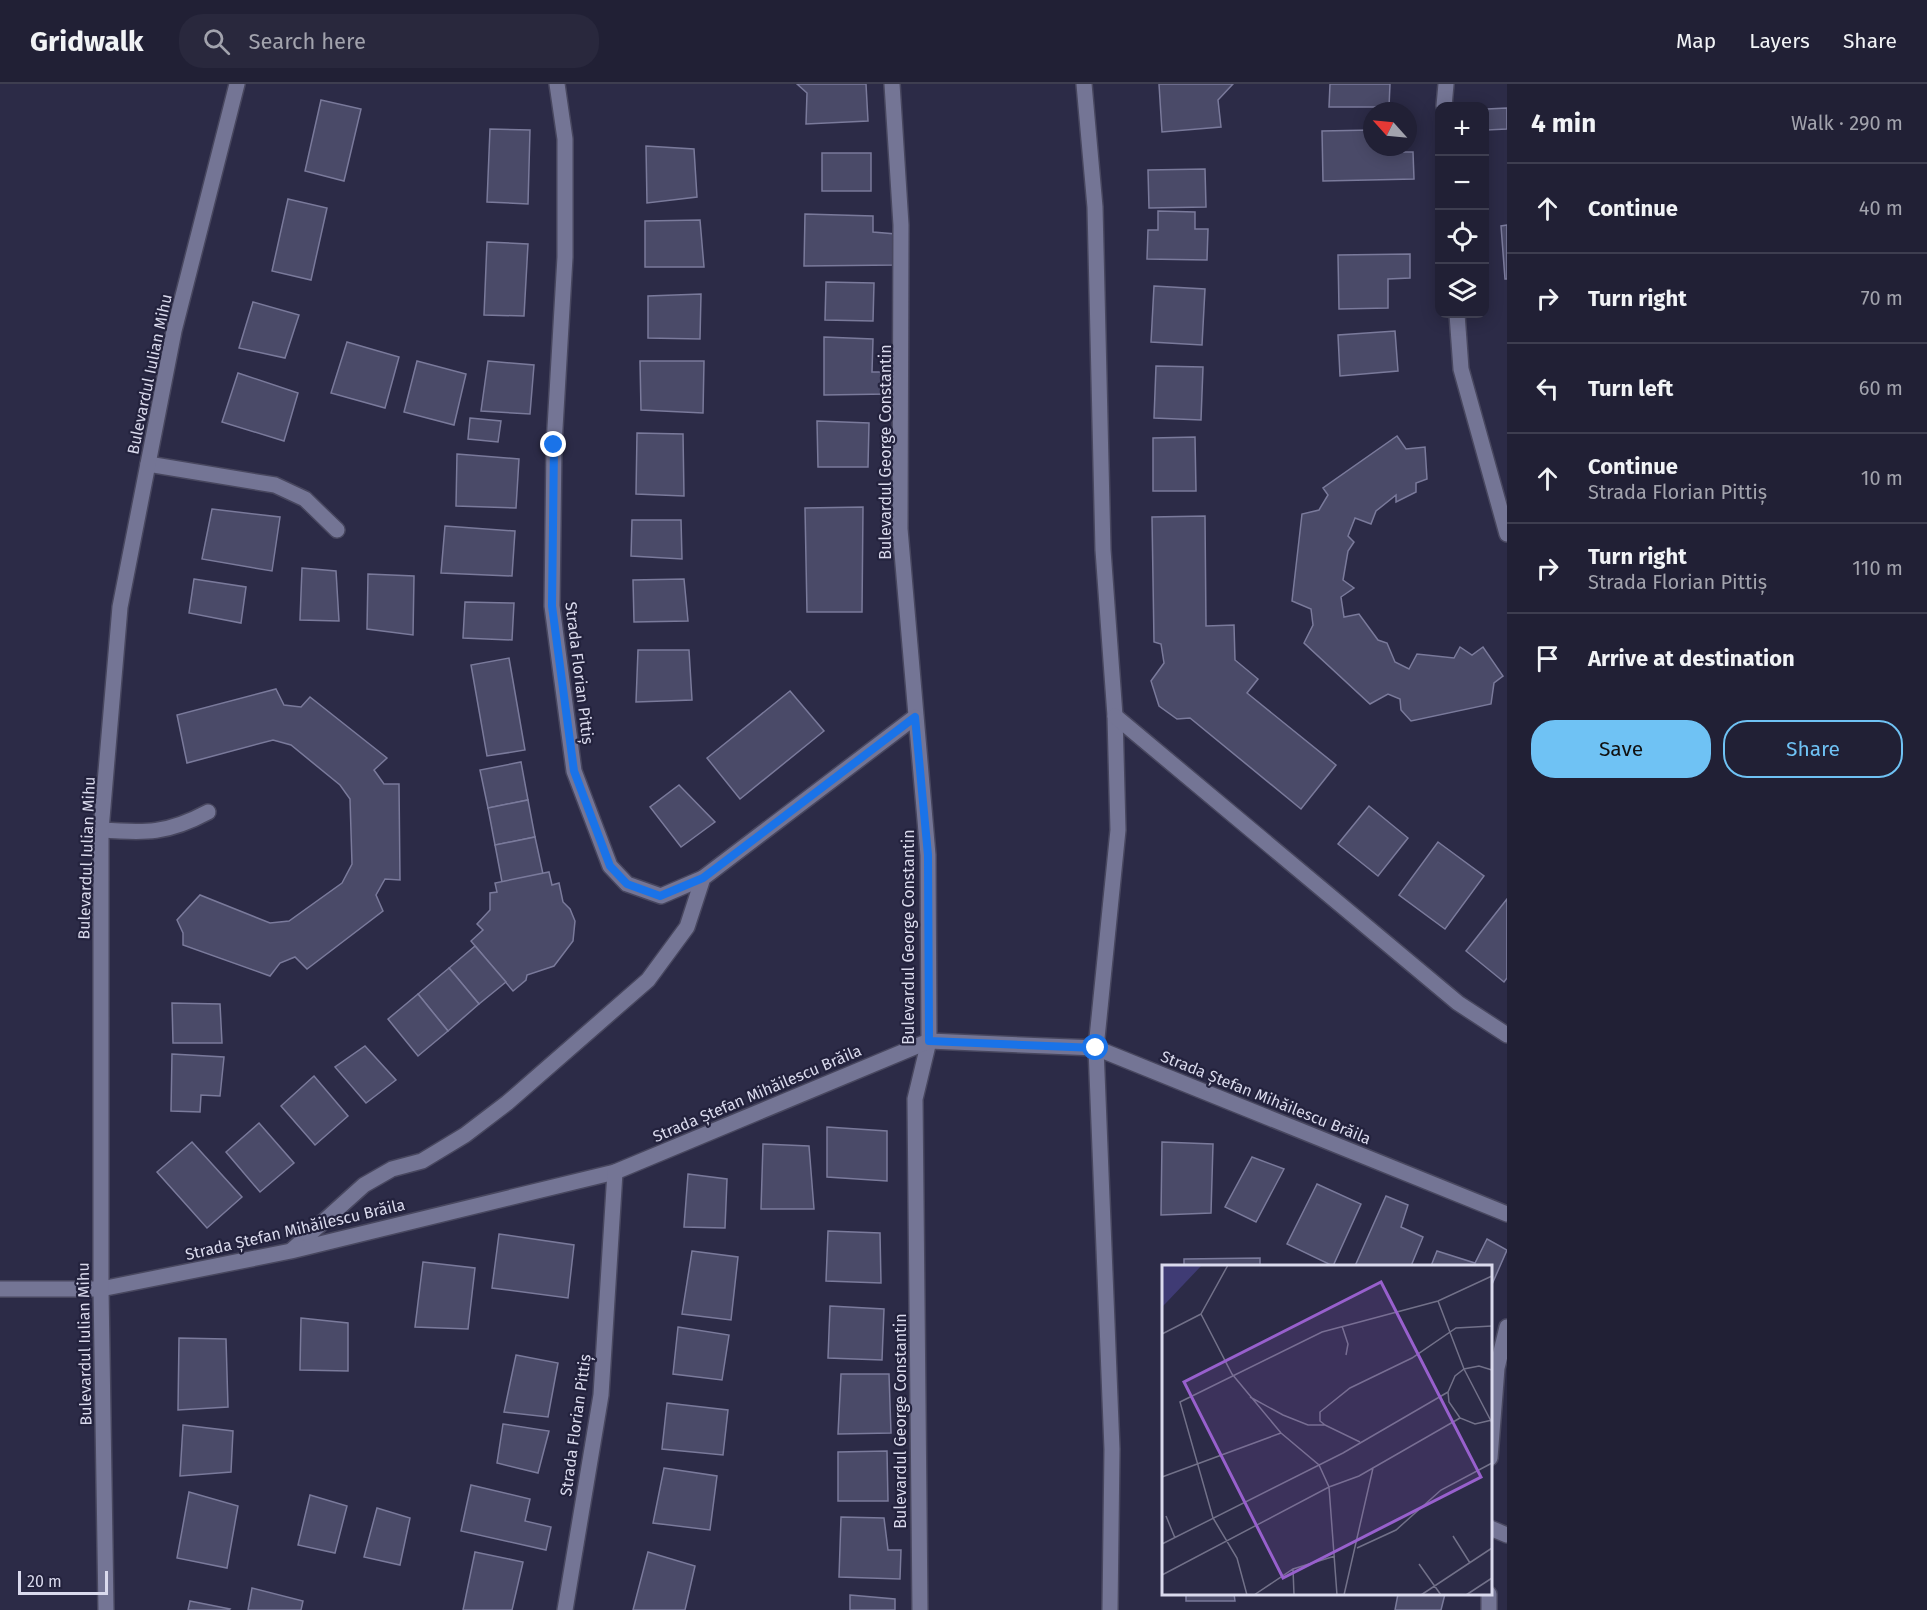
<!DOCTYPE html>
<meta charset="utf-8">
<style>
:root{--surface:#212035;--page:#29283d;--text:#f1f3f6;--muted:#a2a3ad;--line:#3e3e50;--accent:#6fc2f4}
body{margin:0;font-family:"Fira Sans",sans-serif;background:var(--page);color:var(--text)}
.controls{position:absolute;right:18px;top:18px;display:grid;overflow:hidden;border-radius:12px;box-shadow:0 3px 15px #0003}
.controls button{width:54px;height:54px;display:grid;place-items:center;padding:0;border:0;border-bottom:2px solid var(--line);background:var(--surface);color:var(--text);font:30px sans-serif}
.compass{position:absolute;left:1363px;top:18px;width:54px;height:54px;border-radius:50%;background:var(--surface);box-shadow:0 3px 15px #0003;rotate:297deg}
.scale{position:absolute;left:18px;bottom:15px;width:90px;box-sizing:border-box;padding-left:6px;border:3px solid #dadaed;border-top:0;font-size:16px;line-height:21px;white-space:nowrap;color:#dadaed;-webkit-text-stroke:4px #23223d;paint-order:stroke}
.stop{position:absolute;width:18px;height:18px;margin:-14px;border:4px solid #1a73e8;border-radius:50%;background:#fff}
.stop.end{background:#1a73e8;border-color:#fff;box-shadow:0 2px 6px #0008}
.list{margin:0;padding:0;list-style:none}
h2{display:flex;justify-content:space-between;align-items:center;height:78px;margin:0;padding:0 24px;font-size:26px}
h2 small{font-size:20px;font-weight:400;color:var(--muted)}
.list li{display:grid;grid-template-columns:39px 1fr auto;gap:18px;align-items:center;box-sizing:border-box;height:90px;padding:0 24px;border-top:2px solid var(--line)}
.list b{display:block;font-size:22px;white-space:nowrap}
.list p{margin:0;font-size:20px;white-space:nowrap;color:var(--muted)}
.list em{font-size:20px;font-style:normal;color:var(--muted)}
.actions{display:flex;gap:12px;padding:18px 24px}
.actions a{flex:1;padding:14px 0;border:2px solid var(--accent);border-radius:24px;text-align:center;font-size:21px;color:var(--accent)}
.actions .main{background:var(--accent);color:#111}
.icon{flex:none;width:33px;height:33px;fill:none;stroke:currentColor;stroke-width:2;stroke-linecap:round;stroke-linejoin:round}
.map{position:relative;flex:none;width:1507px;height:1526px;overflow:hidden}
header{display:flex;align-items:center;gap:36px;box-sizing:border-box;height:84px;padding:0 30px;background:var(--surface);border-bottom:2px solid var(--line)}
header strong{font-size:28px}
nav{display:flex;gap:33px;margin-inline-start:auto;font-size:21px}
.search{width:420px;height:54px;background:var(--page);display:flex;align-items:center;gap:15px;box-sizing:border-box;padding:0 21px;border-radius:24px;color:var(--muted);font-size:22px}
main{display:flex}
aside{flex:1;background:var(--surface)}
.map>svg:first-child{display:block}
.building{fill:#4a4a68;stroke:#7a7a9b;stroke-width:1.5}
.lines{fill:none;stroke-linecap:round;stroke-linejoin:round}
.street-casing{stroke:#48475f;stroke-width:18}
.street{stroke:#747595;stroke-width:15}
.route{stroke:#1a73e8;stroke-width:8}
.labels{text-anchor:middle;stroke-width:4.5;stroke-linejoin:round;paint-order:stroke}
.street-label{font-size:16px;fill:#dadaed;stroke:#23223d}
.inset-road{fill:none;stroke:#727189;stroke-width:1.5}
.view{fill:#9860cd;fill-opacity:0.15;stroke:#9860cd;stroke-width:3}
.inset-edge{fill:none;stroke:#dadaed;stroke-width:3}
</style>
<header>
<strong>Gridwalk</strong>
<div class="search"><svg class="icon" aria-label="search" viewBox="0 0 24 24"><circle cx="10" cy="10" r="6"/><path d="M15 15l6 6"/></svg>Search here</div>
<nav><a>Map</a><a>Layers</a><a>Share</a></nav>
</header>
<main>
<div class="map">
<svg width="1507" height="1526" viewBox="0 0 1507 1526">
<rect width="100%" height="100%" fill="#2c2b47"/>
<g class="building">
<path d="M797 0H866L868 37 806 40 807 9Z"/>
<path d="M1159 0H1233L1218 16 1221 43 1162 48Z"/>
<path d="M1330 0H1390L1389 23H1329Z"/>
<path d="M321 16 361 25 344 97 305 87Z"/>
<path d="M1507 24V45L1487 46V25Z"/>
<path d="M490 45 530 46 528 120 487 118Z"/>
<path d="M1372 46V63H1389V68H1413L1414 95 1323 97 1322 47Z"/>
<path d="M646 62 694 65 697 113 647 119Z"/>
<rect x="822" y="69" width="49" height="38"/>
<path d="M1205 85 1206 123 1149 124 1148 86Z"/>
<path d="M288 115 327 124 311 196 272 187Z"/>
<path d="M1158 127 1195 128V145H1208L1207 176 1147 175 1148 146H1158Z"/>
<path d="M805 130 873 132V148L896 150V181L804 182Z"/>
<path d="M700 136 704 183H645V137Z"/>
<path d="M1507 141V195H1505L1501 142Z"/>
<path d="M487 158 528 160 524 232 484 231Z"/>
<path d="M1410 170V194L1388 195V224L1339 225 1338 171Z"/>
<path d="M826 198 874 199 873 237 825 236Z"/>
<path d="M1154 202 1205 205 1202 261 1151 258Z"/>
<path d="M701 210 700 255 648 254V212Z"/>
<path d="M253 218 299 231 285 274 239 264Z"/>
<path d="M1395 247 1398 287 1340 292 1338 251Z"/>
<path d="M824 253 873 255 872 288H889L887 310 824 311Z"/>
<path d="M347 258 399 273 385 324 331 309Z"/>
<path d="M417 277 466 290 454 341 404 328Z"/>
<path d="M488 277 534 281 530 330 481 327Z"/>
<path d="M640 277H704L703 329 641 326Z"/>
<path d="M1156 282 1203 283 1201 336 1154 334Z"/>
<path d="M238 289 298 309 284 357 222 338Z"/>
<path d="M470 334 501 337 498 358 468 355Z"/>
<path d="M817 337 869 339 868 383H818Z"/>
<path d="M637 349 683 350 684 412 636 410Z"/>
<path d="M1397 352 1406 365 1425 363 1427 395 1416 399V408L1396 418V411L1376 427 1371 440 1355 434 1348 452 1354 458 1348 467 1343 496 1354 504 1341 513 1344 533 1359 530 1378 556 1387 559 1395 578 1409 585 1417 570 1454 574 1460 563 1472 571 1483 563 1503 592 1494 599 1491 620 1411 637 1401 626 1400 615 1388 610 1370 620 1304 559 1313 541 1311 525 1292 517 1302 430 1319 426 1328 411 1323 404Z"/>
<path d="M1195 353 1196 407H1153V354Z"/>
<path d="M457 370 519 375 516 424 456 422Z"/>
<path d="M863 423 862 528H807L805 424Z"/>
<path d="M212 425 280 433 272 487 202 475Z"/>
<path d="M1205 432 1206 542 1234 541 1235 576 1258 595 1247 609 1336 681 1301 725 1190 634 1177 635 1159 622 1151 597 1164 579 1161 560 1154 558 1152 433Z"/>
<path d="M632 436H681L682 475 631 472Z"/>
<path d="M445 442 515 447 512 492 441 489Z"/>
<path d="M302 484 336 487 339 537 300 536Z"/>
<path d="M368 490 414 492 413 551 367 545Z"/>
<path d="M194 495 246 503 241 539 189 529Z"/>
<path d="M684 495 688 537 634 538 633 496Z"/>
<path d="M465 518 514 519 512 556 463 554Z"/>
<path d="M638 566H689L692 616 636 618Z"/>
<path d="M509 574 525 666 487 672 471 581Z"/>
<path d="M276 605 284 621 301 623 310 613 387 674 374 686 384 700H399L400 796 385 795 376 811 383 827 307 885 295 873 280 879 270 892 183 861V849L177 836 200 811 270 839 289 837 342 799 352 780 350 715 340 701 291 661 273 656 187 679 177 631Z"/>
<path d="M790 607 824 647 740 715 707 674Z"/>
<path d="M521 678 528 716 488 724 480 686Z"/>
<path d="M679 701 715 738 681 763 650 723Z"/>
<path d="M528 716 535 753 495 761 488 724Z"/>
<path d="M1369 722 1408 754 1378 792 1338 760Z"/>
<path d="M535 753 543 790 502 798 495 761Z"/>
<path d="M1438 758 1484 792 1445 845 1399 811Z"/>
<path d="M549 788 552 801 559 799 563 818 570 825 575 837 573 857 554 882 527 891 526 896 513 907 471 857 483 846 477 840 490 826V809L497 808 495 799Z"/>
<path d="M1507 815V894L1504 898 1466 867Z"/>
<path d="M475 862 506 898 479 920 449 884Z"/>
<path d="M449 884 479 920 448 947 418 910Z"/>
<path d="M418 910 448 947 418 972 388 935Z"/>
<path d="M172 919 220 920 222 959H173Z"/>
<path d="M365 962 396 996 366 1019 335 983Z"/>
<path d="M172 970 224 973 220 1012 201 1011 200 1028 171 1027Z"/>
<path d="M314 992 348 1032 315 1061 281 1022Z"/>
<path d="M259 1039 294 1079 260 1108 226 1068Z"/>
<path d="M827 1043 887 1047V1097L827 1093Z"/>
<path d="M192 1058 242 1113 207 1144 157 1088Z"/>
<path d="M1162 1058 1213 1060 1211 1129 1161 1131Z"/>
<path d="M763 1060 809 1062 814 1125H761Z"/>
<path d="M1252 1073 1284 1085 1256 1138 1225 1123Z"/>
<path d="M688 1090 727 1095 725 1144 684 1143Z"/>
<path d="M1317 1100 1361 1120 1333 1182 1287 1160Z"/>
<path d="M1386 1112 1408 1121 1401 1143 1423 1153 1411 1182H1355Z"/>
<path d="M828 1147 880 1149 881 1199 826 1197Z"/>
<path d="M499 1150 574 1161 568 1214 492 1204Z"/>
<path d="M1487 1155 1507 1166 1490 1205V1182H1431L1437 1167 1475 1179Z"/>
<path d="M692 1167 738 1173 731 1236 682 1230Z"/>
<path d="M1260 1174V1182H1184V1175Z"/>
<path d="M423 1178 475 1184 468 1245 415 1243Z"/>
<path d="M830 1222 884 1225 882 1276 828 1274Z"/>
<path d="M301 1234 348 1239V1287L300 1286Z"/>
<path d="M678 1243 729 1251 722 1296 673 1290Z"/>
<path d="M179 1254 226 1255 228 1323 178 1326Z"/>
<path d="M516 1271 558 1279 548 1333 504 1328Z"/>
<path d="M841 1290H889L891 1349 838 1350Z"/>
<path d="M667 1319 728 1326 723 1371 662 1365Z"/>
<path d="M503 1340 549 1347 538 1389 497 1379Z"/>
<path d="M183 1341 233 1347 231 1388 180 1392Z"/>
<path d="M887 1367 888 1417H838V1368Z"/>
<path d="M664 1384 717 1392 710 1446 653 1439Z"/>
<path d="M471 1401 530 1415 525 1437 551 1443 546 1466 461 1447Z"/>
<path d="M189 1408 238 1422 227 1484 177 1474Z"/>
<path d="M310 1411 347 1422 335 1469 298 1461Z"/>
<path d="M377 1424 410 1434 400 1481 364 1473Z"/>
<path d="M841 1433 884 1434 888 1466H901L900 1495 839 1493Z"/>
<path d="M475 1468 523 1478 512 1526H463Z"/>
<path d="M648 1468 695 1482 685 1526H633Z"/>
<path d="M252 1504 303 1517 301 1526H248Z"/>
<path d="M1186 1510H1234L1235 1517H1186Z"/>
<path d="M1398 1510H1445L1441 1526H1395Z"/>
<path d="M850 1511 895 1515V1526H850Z"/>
<path d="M190 1517 230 1525 229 1526H188Z"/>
</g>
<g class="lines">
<g class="street-casing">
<g id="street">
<path d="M557 0 565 55V173L554 361 552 522 574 687 610 782 627 800 661 812 703 794"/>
<path d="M892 0 901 141 900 445 928 771 929 957 915 1015 920 1526"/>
<path d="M1084 0 1095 123 1103 466 1115 632 1118 746 1096 964 1112 1365 1110 1526"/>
<path d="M1444 22 1446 0"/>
<path d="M1457 230 1461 285 1507 450"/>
<path d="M148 380 275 401 305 415 337 446"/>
<path d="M1115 632 1458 919 1507 951"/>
<path d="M101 746C146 749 167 750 208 728"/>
<path d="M292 1166 364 1101 392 1085 422 1077 465 1051 507 1019 648 896 687 843 703 794 915 633"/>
<path d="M0 1205H101L291 1167 615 1088 929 957 1096 964 1507 1130"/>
<path d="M1490 1374 1497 1284 1507 1243"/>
<path d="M1490 1444 1507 1451"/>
<path d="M1489 1510V1526"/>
<path d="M106 1526 101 1205V746L120 523 174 247 237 0"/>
<path d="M565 1526 601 1311 615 1088"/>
</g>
</g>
<use href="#street" class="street"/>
</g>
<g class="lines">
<path class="route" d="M554 361 552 522 574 687 610 782 627 800 660 812 703 794 915 633 928 771 929 957 1096 964"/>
</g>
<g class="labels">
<g class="street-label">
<text transform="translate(149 290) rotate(-78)" y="6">Bulevardul Iulian Mihu</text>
<text transform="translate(885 368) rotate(-90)" y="6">Bulevardul George Constantin</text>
<text transform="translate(580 589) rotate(83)" y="6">Strada Florian Pittiș</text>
<text transform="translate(86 774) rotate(-88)" y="6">Bulevardul Iulian Mihu</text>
<text transform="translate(908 853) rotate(-90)" y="6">Bulevardul George Constantin</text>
<text transform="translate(757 1009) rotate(-23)" y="6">Strada Ștefan Mihăilescu Brăila</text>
<text transform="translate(1266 1013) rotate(22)" y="6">Strada Ștefan Mihăilescu Brăila</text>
<text transform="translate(295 1145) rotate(-13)" y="6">Strada Ștefan Mihăilescu Brăila</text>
<text transform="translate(84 1260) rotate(-91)" y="6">Bulevardul Iulian Mihu</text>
<text transform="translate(900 1337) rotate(-90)" y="6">Bulevardul George Constantin</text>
<text transform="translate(575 1341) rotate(-82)" y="6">Strada Florian Pittiș</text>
</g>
</g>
<g transform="translate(1162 1181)">
<rect width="330" height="330" fill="#2c2b47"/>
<path d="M40 0 4 38 0 42V1Z" fill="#3f3b74"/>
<path class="inset-road" d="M66 0 39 49 70 109 119 168 157 200 167 222 175 330M276 36 302 104 330 158M180 61 186 79 184 90M0 69 39 49M330 105 317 101 302 104 293 111 286 127 287 137 298 153 313 159 330 155M88 132 121 150 146 160H163L198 177M163 160 158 156V147L188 123 250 93 294 63 330 61M0 212 119 168M4 251 13 273M291 271 308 298M0 279 181 188 286 127M195 283 234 265 279 225 330 198M257 299 279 330M131 304 132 330M0 310 167 222 197 211 298 153M85 330 75 293 51 253 18 137 160 67 276 36 330 11M92 330 131 304 173 291M182 330 211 203M259 330 330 283M304 330 330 313"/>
<path class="view" d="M219 17 319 212 121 313 22 117Z"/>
<rect width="330" height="330" class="inset-edge"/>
</g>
</svg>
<div class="controls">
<button>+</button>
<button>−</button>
<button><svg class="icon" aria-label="locate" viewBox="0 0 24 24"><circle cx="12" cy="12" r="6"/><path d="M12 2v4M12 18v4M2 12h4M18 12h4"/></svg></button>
<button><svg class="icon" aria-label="layers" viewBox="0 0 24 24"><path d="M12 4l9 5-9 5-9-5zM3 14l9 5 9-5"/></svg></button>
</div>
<svg class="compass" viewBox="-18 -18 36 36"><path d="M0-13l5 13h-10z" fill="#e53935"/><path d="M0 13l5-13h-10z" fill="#a2a3ad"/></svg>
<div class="scale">20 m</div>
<div class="stop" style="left:1096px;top:964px"></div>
<div class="stop end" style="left:554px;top:361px"></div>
</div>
<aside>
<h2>4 min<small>Walk · 290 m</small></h2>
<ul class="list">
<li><svg class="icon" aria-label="ahead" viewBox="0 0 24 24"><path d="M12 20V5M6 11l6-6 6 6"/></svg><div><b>Continue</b></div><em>40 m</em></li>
<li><svg class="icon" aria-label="right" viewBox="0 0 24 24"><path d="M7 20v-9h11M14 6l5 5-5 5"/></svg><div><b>Turn right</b></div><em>70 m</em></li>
<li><svg class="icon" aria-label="left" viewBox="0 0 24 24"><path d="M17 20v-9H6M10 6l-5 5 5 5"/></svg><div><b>Turn left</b></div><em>60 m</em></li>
<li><svg class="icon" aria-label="ahead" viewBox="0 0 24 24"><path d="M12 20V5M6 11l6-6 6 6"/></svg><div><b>Continue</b><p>Strada Florian Pittiș</p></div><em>10 m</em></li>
<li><svg class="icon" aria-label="right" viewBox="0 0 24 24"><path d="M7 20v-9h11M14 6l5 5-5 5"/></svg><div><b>Turn right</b><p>Strada Florian Pittiș</p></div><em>110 m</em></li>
<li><svg class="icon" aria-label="arrive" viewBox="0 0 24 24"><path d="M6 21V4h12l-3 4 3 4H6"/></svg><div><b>Arrive at destination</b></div></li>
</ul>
<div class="actions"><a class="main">Save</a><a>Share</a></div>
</aside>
</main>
